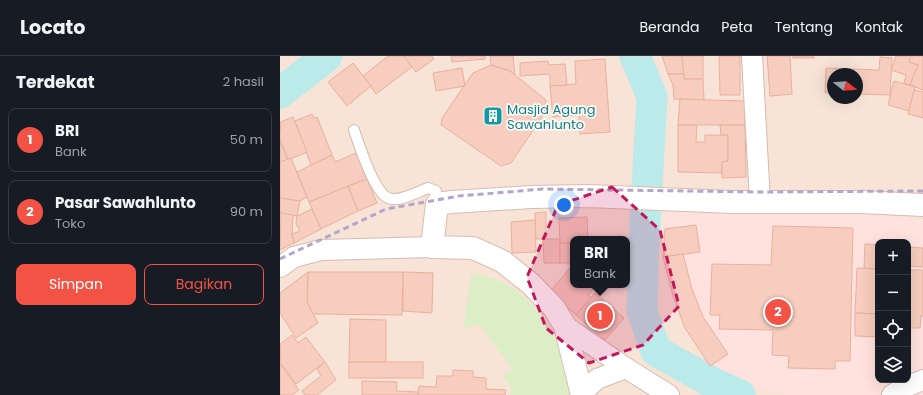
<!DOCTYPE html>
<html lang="id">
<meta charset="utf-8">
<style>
:root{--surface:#171b24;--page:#242831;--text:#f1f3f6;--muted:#9ea1a6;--line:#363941;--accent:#f25345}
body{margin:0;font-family:Poppins,sans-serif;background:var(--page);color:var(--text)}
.controls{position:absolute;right:12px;bottom:12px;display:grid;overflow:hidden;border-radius:8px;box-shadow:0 4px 16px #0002}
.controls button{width:36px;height:36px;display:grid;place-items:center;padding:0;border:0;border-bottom:1px solid var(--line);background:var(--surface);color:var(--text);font:20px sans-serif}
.compass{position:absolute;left:547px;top:12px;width:36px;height:36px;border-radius:50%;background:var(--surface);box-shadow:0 4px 16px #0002;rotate:107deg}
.you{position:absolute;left:284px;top:149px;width:14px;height:14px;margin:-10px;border:3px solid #fff;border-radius:50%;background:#1a73e8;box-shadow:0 0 0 6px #1a73e833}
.badge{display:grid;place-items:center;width:26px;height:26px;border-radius:50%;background:var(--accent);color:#fff;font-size:13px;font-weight:700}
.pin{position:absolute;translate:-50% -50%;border:2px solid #fff;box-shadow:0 1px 4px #0006}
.popup{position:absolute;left:290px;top:180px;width:60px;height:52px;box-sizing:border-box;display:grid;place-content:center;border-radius:8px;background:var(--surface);filter:drop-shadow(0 1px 3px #0005);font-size:13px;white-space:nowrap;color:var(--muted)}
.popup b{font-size:15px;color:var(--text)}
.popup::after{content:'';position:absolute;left:50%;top:100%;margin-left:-8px;border:8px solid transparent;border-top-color:var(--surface)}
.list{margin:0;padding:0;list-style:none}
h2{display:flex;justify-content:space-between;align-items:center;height:52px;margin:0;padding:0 16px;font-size:17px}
h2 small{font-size:13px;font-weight:400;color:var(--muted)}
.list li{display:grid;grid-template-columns:26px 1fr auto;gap:12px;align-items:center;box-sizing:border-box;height:64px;margin:0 8px 8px;padding:0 8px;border:1px solid var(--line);border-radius:8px}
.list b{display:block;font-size:15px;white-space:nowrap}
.list p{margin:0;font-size:13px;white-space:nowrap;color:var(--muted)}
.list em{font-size:13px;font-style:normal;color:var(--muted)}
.actions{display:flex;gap:8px;padding:12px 16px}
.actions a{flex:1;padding:9px 0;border:1px solid var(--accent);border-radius:8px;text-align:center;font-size:14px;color:var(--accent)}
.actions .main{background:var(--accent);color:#fff}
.icon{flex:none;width:22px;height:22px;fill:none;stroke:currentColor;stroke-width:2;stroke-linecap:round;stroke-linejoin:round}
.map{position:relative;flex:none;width:643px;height:339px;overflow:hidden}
header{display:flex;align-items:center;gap:24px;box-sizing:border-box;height:56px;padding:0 20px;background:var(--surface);border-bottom:1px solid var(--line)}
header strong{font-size:19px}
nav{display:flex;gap:22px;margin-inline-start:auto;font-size:14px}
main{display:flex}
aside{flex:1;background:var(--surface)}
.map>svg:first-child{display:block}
.residential{fill:#f7e4d7;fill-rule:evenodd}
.commercial{fill:#ffe2dd;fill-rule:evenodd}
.green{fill:#dceec5}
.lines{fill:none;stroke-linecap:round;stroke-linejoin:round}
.river{stroke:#bbeaeb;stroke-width:31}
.building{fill:#f6cdbe;stroke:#eab09d}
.service-casing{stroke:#d5bbb0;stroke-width:12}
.minor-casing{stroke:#d5bbb0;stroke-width:22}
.secondary-casing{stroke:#dabcaf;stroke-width:24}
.service{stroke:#fff;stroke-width:10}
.minor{stroke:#fff;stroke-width:20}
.secondary{stroke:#fff;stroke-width:22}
.rail{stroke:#b4a5cb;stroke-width:3;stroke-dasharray:6 4;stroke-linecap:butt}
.marked{fill:#c2185b;fill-opacity:0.2;stroke:#c2185b;stroke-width:3;stroke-dasharray:8 5;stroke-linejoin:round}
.labels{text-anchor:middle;stroke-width:3.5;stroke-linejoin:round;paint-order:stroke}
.culture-label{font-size:13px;fill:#0d838f;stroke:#fff8f2;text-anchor:start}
</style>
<header>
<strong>Locato</strong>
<nav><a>Beranda</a><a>Peta</a><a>Tentang</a><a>Kontak</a></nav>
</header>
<main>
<aside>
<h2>Terdekat<small>2 hasil</small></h2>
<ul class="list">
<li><span class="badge">1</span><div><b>BRI</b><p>Bank</p></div><em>50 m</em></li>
<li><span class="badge">2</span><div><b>Pasar Sawahlunto</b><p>Toko</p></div><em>90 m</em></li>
</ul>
<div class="actions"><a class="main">Simpan</a><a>Bagikan</a></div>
</aside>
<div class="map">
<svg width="643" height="339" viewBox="0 0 643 339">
<rect width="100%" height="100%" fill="#fef3e9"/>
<path class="residential" d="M0 0H643V339H0ZM553 18H577V42H553ZM293 183H347V229H293ZM598 186H628V324H598Z"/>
<path class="commercial" d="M542 154 588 156 643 166V339H505L442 319 430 310 405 272 393 240 383 201 386 156ZM598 186H628V324H598Z"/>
<path class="green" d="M191 219C243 217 294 291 289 339H230L231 331 222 319 233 314 199 268 183 273Z"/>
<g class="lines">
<g class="river">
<path d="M355 0 372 41 364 185 362 255 376 295 435 328 460 339"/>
<path d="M0 37 47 0"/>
</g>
</g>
<g class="building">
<path d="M108 0H124L132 11 96 38 83 20Z"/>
<path d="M124 0H152L154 3 136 16Z"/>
<path d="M171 0H205V3L172 6Z"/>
<path d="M210 0H233L235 19 230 15 211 9Z"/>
<path d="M382 0H402L404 18H388Z"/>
<path d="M402 0H423V23H404Z"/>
<path d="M439 0H460V39H440Z"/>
<path d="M487 0H510L512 38 490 40Z"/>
<rect x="513" y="0" width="21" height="2"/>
<path d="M616 0H631L629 6 638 9 630 29 624 27 626 19 611 14Z"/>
<path d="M631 0H643V34L630 29 638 9 629 6Z"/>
<path d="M600 1 612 2 610 39 577 38V18H553V37H545L546 12 599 14Z"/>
<path d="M325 3 330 76 300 78 299 59 273 61 270 30 296 28 295 5Z"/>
<path d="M268 5 269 9 285 8 287 29 270 30V18L240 20V7Z"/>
<path d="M73 7 91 30 67 50 48 26Z"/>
<path d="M211 9 230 15 266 44 264 58 231 107 221 110 161 69 162 62 193 17Z"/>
<path d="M182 12 185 30 156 35 153 17Z"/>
<path d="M388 18H404V23H423L424 44 394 43 393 29Z"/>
<path d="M614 25 635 31 629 55 608 49Z"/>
<path d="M634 34 643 36V62L628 58Z"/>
<path d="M400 43 465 45V69H398Z"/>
<path d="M32 58 34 62 37 61 52 99 31 109 15 65Z"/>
<path d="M13 61 27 96 8 104 0 83V77L1 76 0 66Z"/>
<path d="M398 69H417L416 86H425V79H448V105L442 106V117L398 116Z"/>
<path d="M440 69H465L466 121 442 122V106L448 105V79H441Z"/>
<path d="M0 85 8 104 0 106Z"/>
<path d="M76 97 87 123 29 146 17 116 52 99 55 106Z"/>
<path d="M11 102 27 141 20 145 0 142V106Z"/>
<path d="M87 123 97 147 78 155 68 130Z"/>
<path d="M68 130 78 155 41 173 29 146Z"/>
<path d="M0 142 20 145 17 160 0 157Z"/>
<path d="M32 153 41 173 14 187 12 178 20 175 16 168 17 160Z"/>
<path d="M266 156V183H256L255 157Z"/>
<path d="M1 157 13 159 12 178 14 187 0 194Z"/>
<path d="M307 161 308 183H293V187H280L279 162Z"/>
<path d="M255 164 256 196 232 197 231 166Z"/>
<path d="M416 169 420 196 383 201 385 173Z"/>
<path d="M493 170 573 172 570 305H555V313L508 312 509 300 492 299 493 274 439 273 440 259H430L432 208 491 209Z"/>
<path d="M263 183H280V207H264Z"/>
<rect x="280" y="187" width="13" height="20"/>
<path d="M585 188 598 189V213L584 212Z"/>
<path d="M628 191 643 192V211L628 210Z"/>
<path d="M403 198 412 233 423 261 448 298 430 310 405 272 393 240 383 201Z"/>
<path d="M290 212 293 214V229H311L314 232 308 239 311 242 296 259 270 236Z"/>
<path d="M577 212 598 213V258L575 257Z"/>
<path d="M628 214H643V260H641L640 272H628Z"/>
<path d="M28 216H123L122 259 33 258 27 246Z"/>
<path d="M28 216 27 246 38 267 16 282 0 257V237Z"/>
<path d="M123 216 153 217 152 257 123 255Z"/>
<path d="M315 237 344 262 325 284 296 259Z"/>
<path d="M575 257 598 258V281L575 280Z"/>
<path d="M70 263 106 264V306H69Z"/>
<path d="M12 279 18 287 26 281 45 306 16 328 0 306 1 298 0 288Z"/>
<path d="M45 306 56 324 37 339H25L22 335 41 320 37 313Z"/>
<rect x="69" y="306" width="74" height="16"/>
<path d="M0 308 19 334 12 339H0Z"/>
<path d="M173 314 193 315V321L206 322V333L226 334 225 339H138L139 330 156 331 157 320H173Z"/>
<path d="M82 325 117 326 116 335 138 336V339H82Z"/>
</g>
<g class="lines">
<g class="service-casing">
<path id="service" d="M74 74C79 89 92 127 102 137 104 140 109 143 112 143 124 144 137 136 148 132L156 135 158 144 157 148"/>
</g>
<g class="minor-casing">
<g id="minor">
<path d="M472 0 480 146"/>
<path d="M0 211 14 201 41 194 152 191"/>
<path d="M285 270 346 312 389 339"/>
<path d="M302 337 317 323 346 312"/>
<path d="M612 339 623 332 643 324"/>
</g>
</g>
<g class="secondary-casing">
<path id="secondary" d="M302 339 285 270 274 252 251 228 222 205 193 192 152 191 157 148 172 146 251 141 308 140 452 146H581L643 149"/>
</g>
<use href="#service" class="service"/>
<use href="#minor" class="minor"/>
<use href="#secondary" class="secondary"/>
<path class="rail" d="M0 203 106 153 179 140 263 133 480 136 643 135"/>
</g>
<path class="marked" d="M332 131 380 174 399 250 363 289 309 307 266 272 247 221 278 149Z"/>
<defs>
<g id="building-square" transform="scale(1)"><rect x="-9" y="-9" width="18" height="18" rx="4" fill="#0f9aa8" stroke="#fff8f2"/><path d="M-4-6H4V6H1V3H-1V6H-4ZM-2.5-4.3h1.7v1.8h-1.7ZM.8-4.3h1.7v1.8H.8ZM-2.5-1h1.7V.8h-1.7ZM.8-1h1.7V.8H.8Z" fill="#fff"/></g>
</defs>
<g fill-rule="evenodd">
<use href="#building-square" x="213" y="60"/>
</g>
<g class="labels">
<g class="culture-label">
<text x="227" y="58">Masjid Agung<tspan x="227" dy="15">Sawahlunto</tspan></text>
</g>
</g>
</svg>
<div class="controls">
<button>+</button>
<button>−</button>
<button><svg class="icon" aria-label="locate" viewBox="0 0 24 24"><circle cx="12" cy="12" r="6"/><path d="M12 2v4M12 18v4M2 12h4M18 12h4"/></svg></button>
<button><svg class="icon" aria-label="layers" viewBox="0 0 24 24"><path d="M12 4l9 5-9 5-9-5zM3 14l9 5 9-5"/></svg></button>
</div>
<svg class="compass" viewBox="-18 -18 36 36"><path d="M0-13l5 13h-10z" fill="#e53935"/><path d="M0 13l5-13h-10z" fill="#9ea1a6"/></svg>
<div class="you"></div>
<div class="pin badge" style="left:320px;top:260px">1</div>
<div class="popup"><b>BRI</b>Bank</div>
<div class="pin badge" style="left:498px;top:256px">2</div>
</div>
</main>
